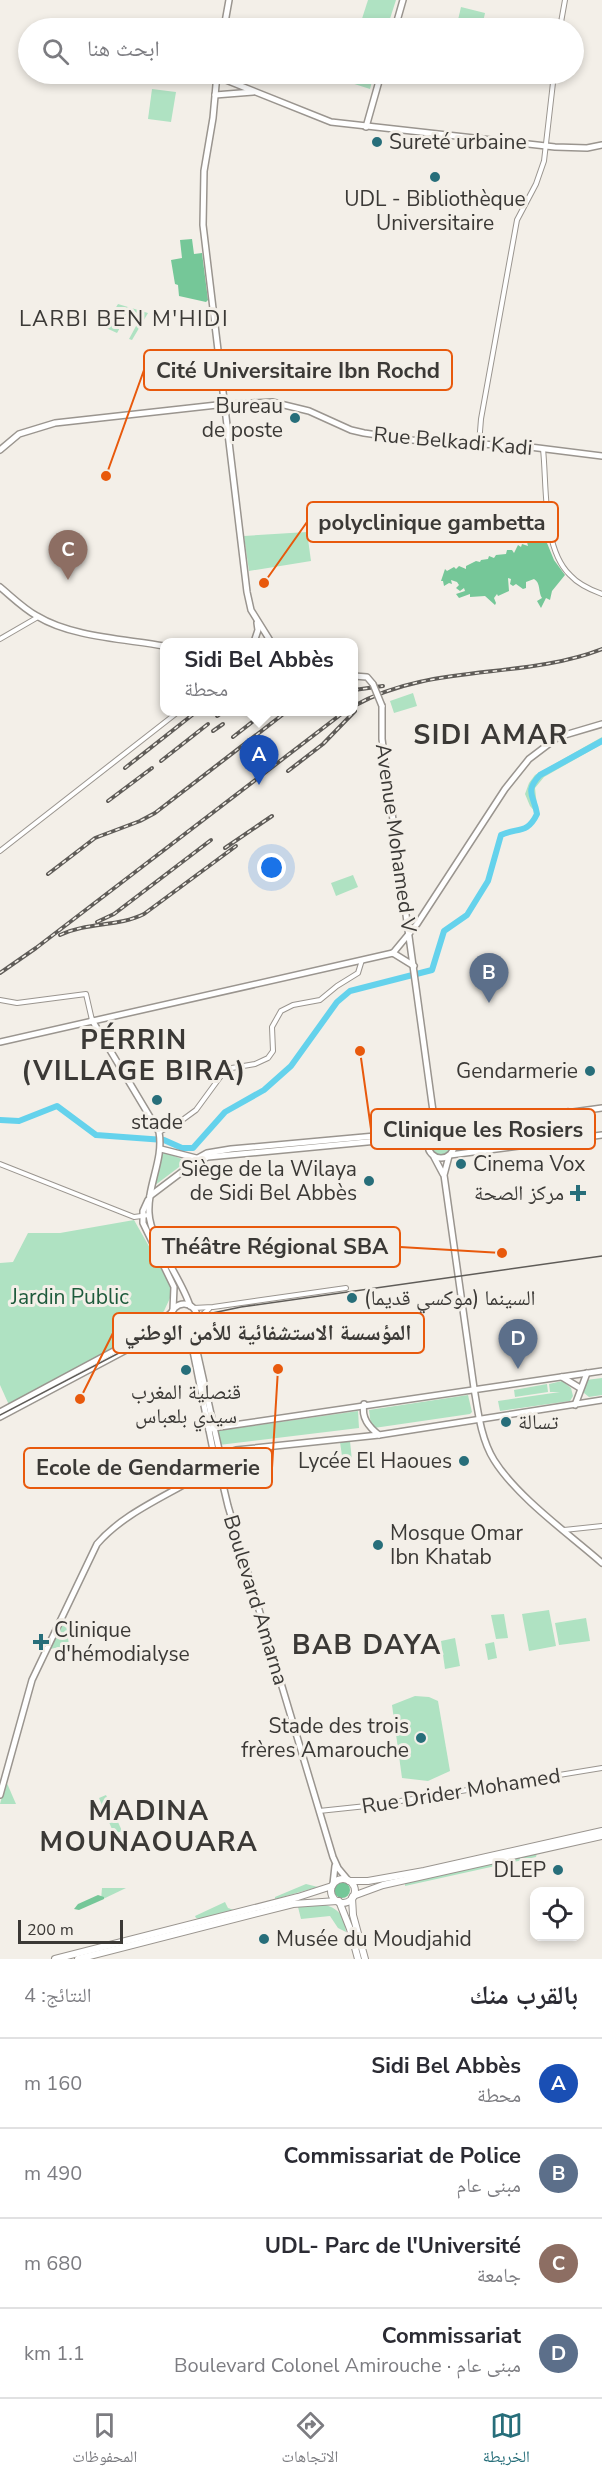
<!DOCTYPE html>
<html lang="ar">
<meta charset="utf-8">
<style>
:root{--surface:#fff;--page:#f2f2f3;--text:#2b2b33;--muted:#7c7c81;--line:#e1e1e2;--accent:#276e7a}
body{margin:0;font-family:"Nunito Sans","Noto Naskh Arabic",sans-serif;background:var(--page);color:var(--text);direction:rtl}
.controls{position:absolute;right:18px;bottom:18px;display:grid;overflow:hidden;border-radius:12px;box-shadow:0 3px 9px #0003}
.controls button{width:54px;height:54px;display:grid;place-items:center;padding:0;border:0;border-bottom:2px solid var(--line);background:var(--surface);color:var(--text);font:30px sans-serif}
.scale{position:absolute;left:18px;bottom:15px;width:105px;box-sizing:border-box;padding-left:6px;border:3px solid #3b3936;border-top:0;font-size:16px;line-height:21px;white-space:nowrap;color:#3b3936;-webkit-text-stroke:4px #f3efe8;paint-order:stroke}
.you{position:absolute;left:272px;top:868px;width:21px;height:21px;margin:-15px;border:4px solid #fff;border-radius:50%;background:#1a73e8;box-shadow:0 0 0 9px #1a73e833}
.badge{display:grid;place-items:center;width:39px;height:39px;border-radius:50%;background:var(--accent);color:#fff;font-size:20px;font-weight:700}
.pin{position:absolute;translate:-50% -50px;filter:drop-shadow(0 2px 3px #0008)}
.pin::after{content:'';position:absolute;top:32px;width:21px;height:18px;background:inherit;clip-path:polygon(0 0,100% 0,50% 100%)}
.popup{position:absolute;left:160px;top:638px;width:198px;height:78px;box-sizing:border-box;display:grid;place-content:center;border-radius:12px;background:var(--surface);filter:drop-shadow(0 2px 4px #0005);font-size:20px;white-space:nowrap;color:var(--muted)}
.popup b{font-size:22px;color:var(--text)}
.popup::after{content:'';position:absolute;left:50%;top:100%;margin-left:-12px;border:12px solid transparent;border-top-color:var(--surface)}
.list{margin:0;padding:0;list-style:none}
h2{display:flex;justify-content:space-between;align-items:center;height:78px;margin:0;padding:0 24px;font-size:26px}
h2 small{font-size:20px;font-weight:400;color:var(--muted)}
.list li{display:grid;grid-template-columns:39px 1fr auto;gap:18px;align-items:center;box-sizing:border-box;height:90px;padding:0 24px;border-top:2px solid var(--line)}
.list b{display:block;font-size:22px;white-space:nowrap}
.list p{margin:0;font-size:20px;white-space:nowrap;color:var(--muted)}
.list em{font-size:20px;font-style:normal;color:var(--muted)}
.icon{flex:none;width:33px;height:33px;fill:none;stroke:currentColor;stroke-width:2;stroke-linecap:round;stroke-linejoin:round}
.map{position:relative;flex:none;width:602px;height:1959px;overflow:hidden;direction:ltr}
.search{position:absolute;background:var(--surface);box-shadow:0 3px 9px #0003;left:18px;right:18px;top:18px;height:66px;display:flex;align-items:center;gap:15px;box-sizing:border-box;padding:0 21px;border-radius:33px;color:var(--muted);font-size:22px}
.sheet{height:438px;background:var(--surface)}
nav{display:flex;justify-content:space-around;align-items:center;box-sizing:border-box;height:84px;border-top:2px solid var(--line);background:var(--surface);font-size:16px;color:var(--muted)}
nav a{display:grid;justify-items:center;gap:3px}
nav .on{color:var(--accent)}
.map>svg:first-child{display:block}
.green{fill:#afe2c2}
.forest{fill:#75c798}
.water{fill:#64d2ec;stroke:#58a4b5;stroke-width:1.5}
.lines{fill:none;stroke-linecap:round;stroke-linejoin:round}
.river{stroke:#64d2ec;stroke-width:6}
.minor-casing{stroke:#9a958f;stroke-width:6}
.major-casing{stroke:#9a958f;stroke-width:8}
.highway-casing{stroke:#9a958f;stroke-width:8}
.minor{stroke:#fff;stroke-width:4}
.major{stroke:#fff;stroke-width:5}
.highway{stroke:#fff;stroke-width:6}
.tram{stroke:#5f5c58;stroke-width:1.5}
.rail-casing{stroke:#5f5c58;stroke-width:4}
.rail{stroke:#f3efe8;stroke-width:1.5;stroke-dasharray:4.5;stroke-linecap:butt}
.major-bridge-casing{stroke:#9a958f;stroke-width:8;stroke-linecap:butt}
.major-bridge{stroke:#fff;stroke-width:5}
.poi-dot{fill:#276e7a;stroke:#f3efe8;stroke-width:2}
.labels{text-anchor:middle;stroke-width:6;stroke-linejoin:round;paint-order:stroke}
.poi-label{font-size:21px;fill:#3b3936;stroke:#f3efe8;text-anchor:start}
.street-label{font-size:21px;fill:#3b3936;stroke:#f3efe8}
.park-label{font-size:21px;fill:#1d5a3b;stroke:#f3efe8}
.neighbourhood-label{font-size:22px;letter-spacing:1.5px;fill:#3b3936;stroke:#f3efe8}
.district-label{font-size:27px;font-weight:bold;letter-spacing:1.5px;fill:#3b3936;stroke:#f3efe8}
.leader{fill:none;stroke:#e8590c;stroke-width:2}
.callout-dot{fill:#e8590c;stroke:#f3efe8;stroke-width:2}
.callout{fill:#f3efe8;stroke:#e8590c;stroke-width:2}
.callout-label{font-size:22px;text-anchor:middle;font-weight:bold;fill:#3b3936}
</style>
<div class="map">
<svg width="602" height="1959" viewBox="0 0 602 1959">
<rect width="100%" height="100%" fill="#f3efe8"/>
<g class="green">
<path d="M368 0H396L387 28H359Z"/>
<path d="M461 7 485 13 482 27 458 20Z"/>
<path d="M344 74H374L370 89 342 80Z"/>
<path d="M152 89 176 92 171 122 148 119Z"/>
<path d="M118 304 148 313 132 340 129 339 142 315 130 310 117 333 104 327Z"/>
<path d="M307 532 311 561 249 571 244 536Z"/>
<path d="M413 693 417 706 394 713 390 701Z"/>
<path d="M602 737V744L544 777 535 788 538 815 530 806 525 794 529 783 535 775Z"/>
<path d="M353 875 358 887 336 896 331 883Z"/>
<path d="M476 1131 483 1140 508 1136 512 1143 462 1150 457 1141C460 1132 467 1132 476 1131Z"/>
<circle cx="442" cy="1145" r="11"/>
<path d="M161 1151 187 1161 150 1189Z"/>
<path d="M134 1220 171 1285 170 1298 164 1311 146 1331 9 1405 0 1385V1263L13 1262 28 1233H60Z"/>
<path d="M602 1378V1395L589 1397 584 1393 583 1385 586 1380Z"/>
<path d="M562 1381 571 1388 573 1396 570 1401 500 1411 498 1401 560 1392H550L549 1384Z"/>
<path d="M547 1384 548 1392 515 1397 514 1390Z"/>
<path d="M468 1395 472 1412 470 1414 374 1428 371 1426 369 1410Z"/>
<path d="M358 1411 359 1428 219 1445 216 1431Z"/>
<path d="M350 1441 352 1461 343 1463 340 1442Z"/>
<path d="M549 1610 556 1646 529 1651 522 1614Z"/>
<path d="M504 1614 508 1638 496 1639 491 1615Z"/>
<path d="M586 1618 590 1641 559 1645 555 1623Z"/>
<path d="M60 1624H66L69 1645 50 1649Z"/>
<path d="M455 1638 460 1666 445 1669 441 1641Z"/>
<path d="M494 1642 497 1658 488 1660 485 1644Z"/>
<path d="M415 1696 429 1697 438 1701 450 1771 428 1781 402 1778 392 1705Z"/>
<path d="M6 1781 16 1804H0Z"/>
<path d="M106 1795 122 1831 114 1834 99 1798Z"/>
<path d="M537 1853 536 1857 405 1886V1881Z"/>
<path d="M306 1884 318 1887 275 1899V1897Z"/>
<path d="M102 1888H126L101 1900Z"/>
<path d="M225 1902 228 1908 234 1910 199 1919 196 1918 195 1916Z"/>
<path d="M314 1904C333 1904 345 1912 346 1932L338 1928 330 1916 301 1919 298 1907Z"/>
</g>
<g class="forest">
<path d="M192 239 194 254 202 253 208 300 206 302 179 296 178 285 175 284 171 260 182 258 180 240Z"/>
<path d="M531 539 547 543 554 560 565 575 552 591 550 600 546 598 541 608 537 601 542 598C538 592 541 583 534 579L526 582V588L523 589 516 584 513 586 510 584 511 579 508 578 509 591 498 596 497 594 494 598 496 603 495 605 485 596 470 597V594L459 598 456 594 465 591 464 588 460 591 456 588 459 585 457 582 451 580 452 584 449 583 444 586 443 581H441L445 569 447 571 454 567 456 569 459 566 466 569V566L476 561 480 562 481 560 488 559 489 556 494 558 496 555 506 554 507 550H512L514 553 518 545 521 547 522 544 528 546 527 542Z"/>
<circle cx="342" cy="1890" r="8"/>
<path d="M98 1895 104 1897V1899L79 1910 74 1909 78 1904Z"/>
</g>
<path class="water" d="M185 1228 189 1254 177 1256 173 1230Z"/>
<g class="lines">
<path class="river" d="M0 1120 19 1121 57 1106 96 1135 164 1140 182 1148H193L225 1112 264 1090 291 1066 337 1002 350 991 432 970 444 931 467 915 488 881 501 835C517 827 527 835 537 814 534 795 524 792 540 775L602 741"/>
<g class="minor-casing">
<g id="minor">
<path d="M560 28 565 0"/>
<path d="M479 444 481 419 517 220 536 184 544 161 554 74"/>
<path d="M543 449C547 485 542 548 570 575 578 584 591 590 602 594"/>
<path d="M0 639 38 617"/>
<path d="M0 851 178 712"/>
<path d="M0 1000 17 1003 86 994 92 1020"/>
<path d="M159 1132 181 1121 196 1110 226 1069 255 1064 268 1058 273 1051 272 1027 281 1011 293 1005 320 1000 337 986 358 973 362 960"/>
<path d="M0 1164 134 1217 149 1215"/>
<path d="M193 1308 213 1307 346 1288"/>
<path d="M197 1319 209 1309"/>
<path d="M564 1530 602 1526"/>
<path d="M319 1811 376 1805 602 1768"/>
</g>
</g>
<g class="major-casing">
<g id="major">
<path d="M224 28 229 0"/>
<path d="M395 28 403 0"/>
<path d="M217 74 213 118 204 171 203 225 247 592 251 610 271 642"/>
<path d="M216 76 331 122 555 147 587 148 602 145"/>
<path d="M215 95 253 92"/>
<path d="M366 127 381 74"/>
<path d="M0 450 19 434 55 423 217 405 272 402 309 411 351 430 364 433 412 440 530 447 602 456"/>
<path d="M0 587C12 597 24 609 37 616 71 637 125 639 164 646"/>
<path d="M254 642 258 630 257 623"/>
<path d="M354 676 367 677 373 684"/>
<path d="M382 706V739L386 769 436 1133"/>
<path d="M393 953 417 924 505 789 529 759 558 737 602 724"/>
<path d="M393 953 414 966"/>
<path d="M92 1020 159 1132C164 1160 147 1185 149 1213 150 1240 181 1277 190 1306"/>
<path d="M0 1042 393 953"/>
<path d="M581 1111 582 1131"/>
<path d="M568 1112 576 1120 582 1133 579 1138"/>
<circle cx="441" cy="1145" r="13"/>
<path d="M448 1133 473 1126 602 1108"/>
<path d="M161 1149 200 1159"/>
<path d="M450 1155 602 1135"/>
<path d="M449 1156 444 1175 474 1388C478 1412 481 1439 494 1460 517 1497 569 1534 602 1563"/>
<path d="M434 1157 443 1174"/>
<path d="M198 1158 207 1153 231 1149 419 1132 434 1134"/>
<path d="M150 1196 191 1165 208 1157 409 1138 416 1139 428 1147"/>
<path d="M148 1200 143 1211V1223L174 1287 173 1310"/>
<circle cx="184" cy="1317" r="13"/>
<path d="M195 1324 194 1338 220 1454"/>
<path d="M182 1330 188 1336 192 1346 214 1455"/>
<path d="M562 1377 580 1388"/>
<path d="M364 1404C361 1418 369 1427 379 1435"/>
<path d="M575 1405 587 1373"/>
<path d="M0 1412 151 1331 172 1312"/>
<path d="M0 1417 162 1331 178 1329"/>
<path d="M209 1430 213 1428 602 1371"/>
<circle cx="218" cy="1459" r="5"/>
<path d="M220 1455 236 1450 379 1435 602 1400"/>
<path d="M218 1464 228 1506 333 1857 338 1868 348 1880"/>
<path d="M0 1795 32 1680 97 1544C128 1508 179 1492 217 1464"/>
<path d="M333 1884 335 1866"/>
</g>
</g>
<g class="highway-casing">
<g id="highway">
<circle cx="343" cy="1891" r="12"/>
<path d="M349 1881H368L424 1871 602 1831"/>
<path d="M353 1896 383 1885 602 1836"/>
<path d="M352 1898 353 1915 365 1959"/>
<path d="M339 1901 350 1929 358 1959"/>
<path d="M55 1959 298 1897 332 1886"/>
<path d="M78 1959 293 1904 337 1901"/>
</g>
</g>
<use href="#minor" class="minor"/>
<use href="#major" class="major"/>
<use href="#highway" class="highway"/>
<path class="tram" d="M0 1415 184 1319 241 1307 602 1256"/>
<g class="rail-casing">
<g id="rail">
<path d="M354 690 383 686"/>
<path d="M354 706C430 663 522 680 602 649"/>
<path d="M217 716 223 712"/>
<path d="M213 731 223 724"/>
<path d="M233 737 265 712"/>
<path d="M161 761 208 724"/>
<path d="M125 768 196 712"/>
<path d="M288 771 323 744 355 711"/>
<path d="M108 801 152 768"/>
<path d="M225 848 272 816"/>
<path d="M48 874 95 838 140 821 155 813 286 712"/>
<path d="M97 922 114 914 211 840"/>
<path d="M60 935C87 922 118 927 144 914L236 846"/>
<path d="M0 973 36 948 344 712"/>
</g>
</g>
<use href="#rail" class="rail"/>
<g class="major-bridge-casing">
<path id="major-bridge" d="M373 684 382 706"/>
</g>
<use href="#major-bridge" class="major-bridge"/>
</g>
<g class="poi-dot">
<circle cx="377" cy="142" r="6"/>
<circle cx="435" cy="177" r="6"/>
<circle cx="295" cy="418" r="6"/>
<circle cx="590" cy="1071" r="6"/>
<circle cx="157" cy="1100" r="6"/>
<circle cx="461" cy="1164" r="6"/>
<circle cx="369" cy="1181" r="6"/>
<path d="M575 1184h6v6h6v6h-6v6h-6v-6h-6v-6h6z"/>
<circle cx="352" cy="1298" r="6"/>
<circle cx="186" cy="1370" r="6"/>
<circle cx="506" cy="1422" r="6"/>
<circle cx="464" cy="1461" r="6"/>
<circle cx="378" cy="1545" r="6"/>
<path d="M38 1633h6v6h6v6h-6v6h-6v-6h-6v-6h6z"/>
<circle cx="421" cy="1738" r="6"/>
<circle cx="558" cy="1870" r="6"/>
<circle cx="264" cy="1939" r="6"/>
</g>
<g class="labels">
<g class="poi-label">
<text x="389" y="149">Sureté urbaine</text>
<text x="435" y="206" text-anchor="middle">UDL - Bibliothèque<tspan x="435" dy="24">Universitaire</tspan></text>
<text x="283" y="413" text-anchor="end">Bureau<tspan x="283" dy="24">de poste</tspan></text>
<text x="578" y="1078" text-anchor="end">Gendarmerie</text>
<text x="157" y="1129" text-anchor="middle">stade</text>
<text x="473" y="1171">Cinema Vox</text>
<text x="357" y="1176" text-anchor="end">Siège de la Wilaya<tspan x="357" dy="24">de Sidi Bel Abbès</tspan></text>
<text x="564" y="1200" text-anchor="end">مركز الصحة</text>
<text x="364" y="1305">السينما (موكسي قديما)</text>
<text x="186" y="1399" text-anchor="middle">قنصلية المغرب<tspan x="186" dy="24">سيدي بلعباس</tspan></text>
<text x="518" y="1429">تسالة</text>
<text x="452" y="1468" text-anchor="end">Lycée El Haoues</text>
<text x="390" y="1540">Mosque Omar<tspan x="390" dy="24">Ibn Khatab</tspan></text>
<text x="54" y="1637">Clinique<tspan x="54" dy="24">d'hémodialyse</tspan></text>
<text x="409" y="1733" text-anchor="end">Stade des trois<tspan x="409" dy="24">frères Amarouche</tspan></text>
<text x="546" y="1877" text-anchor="end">DLEP</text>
<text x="276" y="1946">Musée du Moudjahid</text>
</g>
<g class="street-label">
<text transform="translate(453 441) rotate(5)" y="7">Rue Belkadi Kadi</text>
<text transform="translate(396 838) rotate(82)" y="7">Avenue Mohamed V</text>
<text transform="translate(256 1600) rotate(73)" y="7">Boulevard Amarna</text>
<text transform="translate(461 1791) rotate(-9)" y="7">Rue Drider Mohamed</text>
</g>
<g class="park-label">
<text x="70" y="1304">Jardin Public</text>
</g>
<g class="neighbourhood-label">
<text x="124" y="326">LARBI BEN M'HIDI</text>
</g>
<g class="district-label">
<text x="491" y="744">SIDI AMAR</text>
<text x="134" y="1049">PÉRRIN<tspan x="134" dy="31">(VILLAGE BIRA)</tspan></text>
<text x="367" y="1654">BAB DAYA</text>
<text x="149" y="1820">MADINA<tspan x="149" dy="31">MOUNAOUARA</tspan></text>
</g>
</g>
<path class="leader" d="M106 476L144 370M264 583L307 522M360 1051L371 1129M502 1253L400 1247M80 1399L113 1333M278 1369L272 1468"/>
<g class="callout-dot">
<circle cx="106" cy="476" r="6"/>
<circle cx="264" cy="583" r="6"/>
<circle cx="360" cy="1051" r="6"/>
<circle cx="502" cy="1253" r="6"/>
<circle cx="80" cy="1399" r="6"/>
<circle cx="278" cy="1369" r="6"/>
</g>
<g class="callout">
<rect x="144" y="350" width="308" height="40" rx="6"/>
<rect x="307" y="502" width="251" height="40" rx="6"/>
<rect x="371" y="1109" width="224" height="40" rx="6"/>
<rect x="150" y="1227" width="250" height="40" rx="6"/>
<rect x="113" y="1313" width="311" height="40" rx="6"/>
<rect x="24" y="1448" width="248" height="40" rx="6"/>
</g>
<g class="callout-label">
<text x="298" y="378">Cité Universitaire Ibn Rochd</text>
<text x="432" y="530">polyclinique gambetta</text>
<text x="483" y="1137">Clinique les Rosiers</text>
<text x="275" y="1254">Théâtre Régional SBA</text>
<text x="268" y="1340">المؤسسة الاستشفائية للأمن الوطني</text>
<text x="148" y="1475">Ecole de Gendarmerie</text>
</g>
</svg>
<div class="controls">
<button><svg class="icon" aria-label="locate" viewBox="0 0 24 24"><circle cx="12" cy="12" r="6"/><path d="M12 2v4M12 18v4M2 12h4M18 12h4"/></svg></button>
</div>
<div class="scale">200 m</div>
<div class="you"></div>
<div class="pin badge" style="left:259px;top:785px;background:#1a4fb4">A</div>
<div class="popup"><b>Sidi Bel Abbès</b>محطة</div>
<div class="pin badge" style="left:489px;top:1003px;background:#5c6f8a">B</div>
<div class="pin badge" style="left:68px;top:580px;background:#8d6e63">C</div>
<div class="pin badge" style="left:518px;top:1369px;background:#5c6f8a">D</div>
<div class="search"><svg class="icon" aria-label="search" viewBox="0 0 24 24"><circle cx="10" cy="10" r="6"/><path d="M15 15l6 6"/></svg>ابحث هنا</div>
</div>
<section class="sheet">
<h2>بالقرب منك<small>النتائج: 4</small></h2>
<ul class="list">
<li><span class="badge" style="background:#1a4fb4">A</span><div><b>Sidi Bel Abbès</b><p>محطة</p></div><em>160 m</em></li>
<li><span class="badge" style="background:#5c6f8a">B</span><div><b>Commissariat de Police</b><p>مبنى عام</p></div><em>490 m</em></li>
<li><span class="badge" style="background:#8d6e63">C</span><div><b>UDL- Parc de l'Université</b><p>جامعة</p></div><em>680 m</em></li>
<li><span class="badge" style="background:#5c6f8a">D</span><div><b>Commissariat</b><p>مبنى عام · Boulevard Colonel Amirouche</p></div><em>1.1 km</em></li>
</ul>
</section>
<nav>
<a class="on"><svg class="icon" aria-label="map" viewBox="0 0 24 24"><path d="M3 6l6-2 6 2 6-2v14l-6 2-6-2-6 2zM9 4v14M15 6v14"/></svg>الخريطة</a>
<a><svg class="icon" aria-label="directions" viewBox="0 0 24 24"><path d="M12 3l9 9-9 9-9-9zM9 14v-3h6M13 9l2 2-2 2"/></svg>الاتجاهات</a>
<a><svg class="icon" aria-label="saved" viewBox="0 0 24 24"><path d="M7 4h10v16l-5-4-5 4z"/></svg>المحفوظات</a>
</nav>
